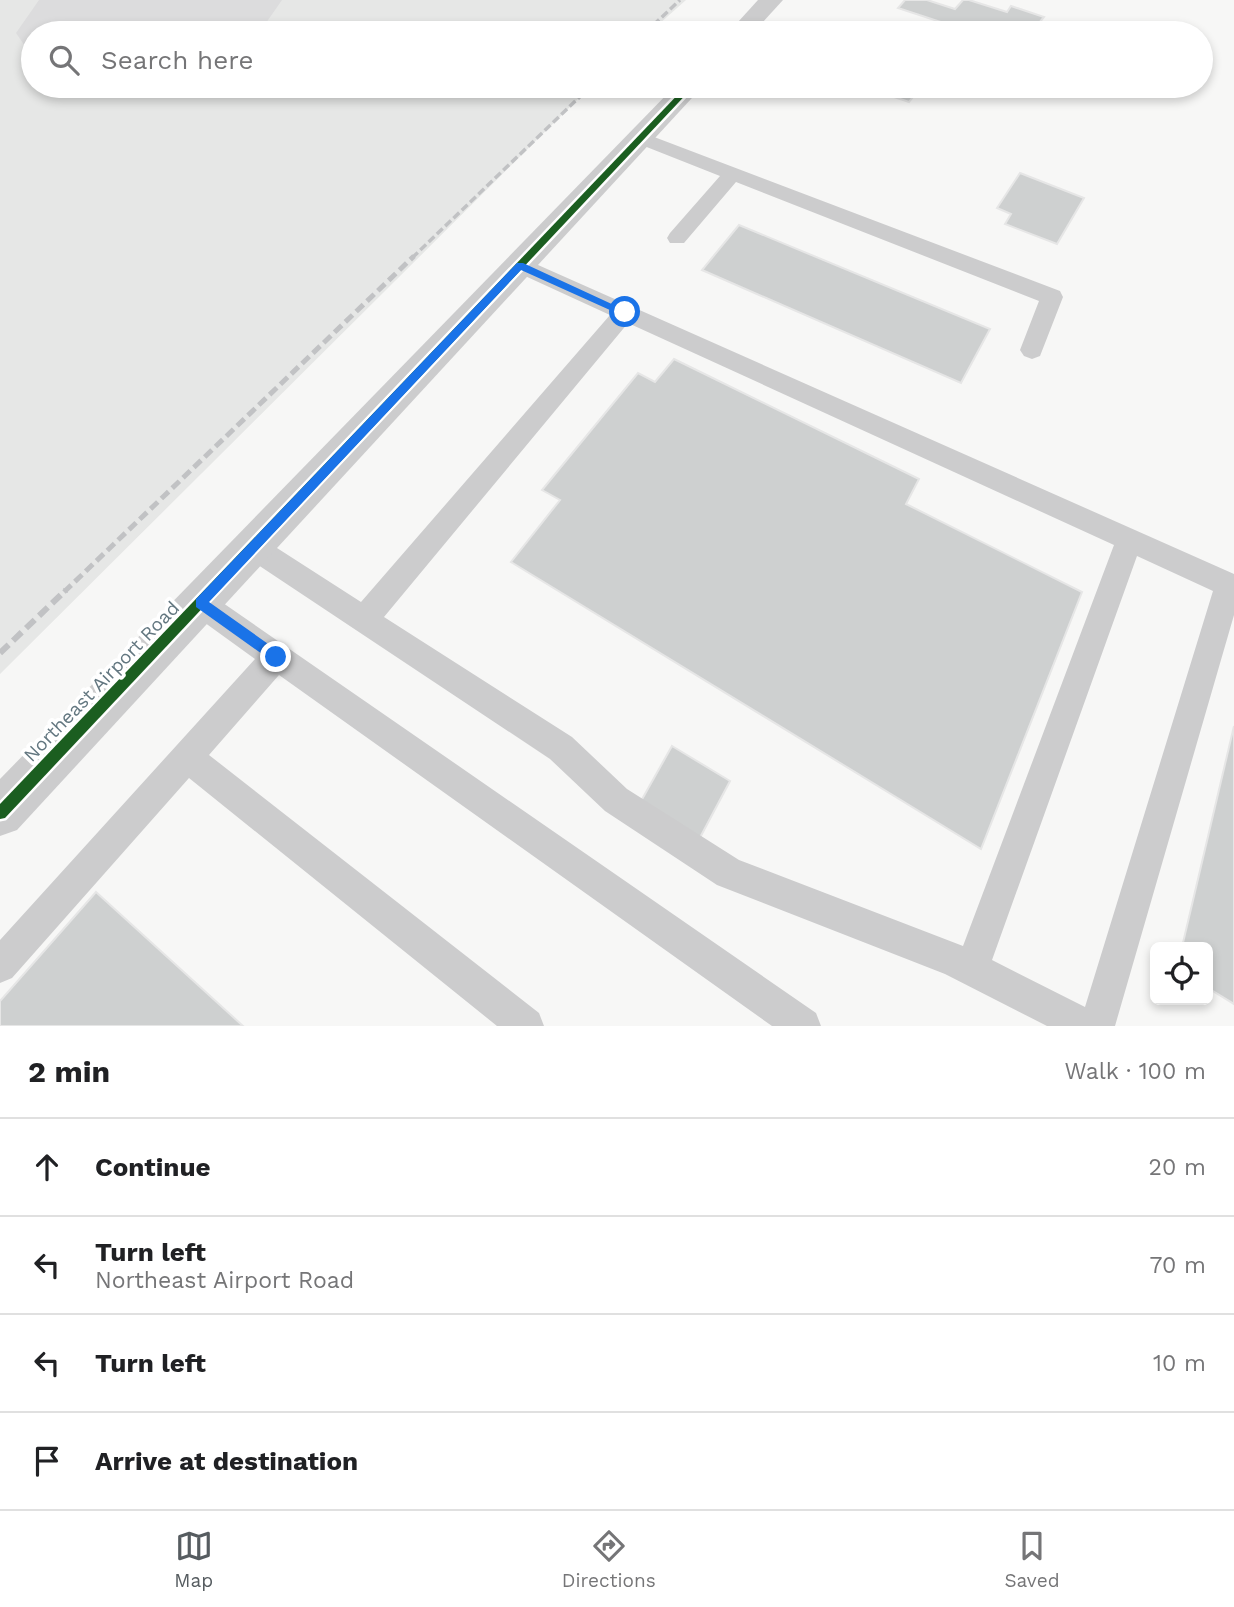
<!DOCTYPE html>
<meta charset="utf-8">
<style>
:root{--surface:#fff;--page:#f6f6f6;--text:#202124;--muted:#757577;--line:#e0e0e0;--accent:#565c60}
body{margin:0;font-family:"Work Sans",sans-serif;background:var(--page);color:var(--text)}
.controls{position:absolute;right:21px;bottom:21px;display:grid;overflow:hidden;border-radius:10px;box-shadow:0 4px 10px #0003}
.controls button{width:63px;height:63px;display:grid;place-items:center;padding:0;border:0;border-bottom:2px solid var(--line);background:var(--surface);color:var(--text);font:35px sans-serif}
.stop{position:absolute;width:21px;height:21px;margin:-16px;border:5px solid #1a73e8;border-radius:50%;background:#fff}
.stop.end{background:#1a73e8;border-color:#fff;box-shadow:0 2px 7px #0008}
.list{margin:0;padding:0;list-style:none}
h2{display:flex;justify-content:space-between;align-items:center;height:91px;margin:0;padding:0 28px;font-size:30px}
h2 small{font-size:23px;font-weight:400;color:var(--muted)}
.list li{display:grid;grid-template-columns:46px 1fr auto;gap:21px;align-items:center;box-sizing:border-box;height:98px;padding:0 28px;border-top:2px solid var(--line)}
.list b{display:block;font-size:26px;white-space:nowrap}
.list p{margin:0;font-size:23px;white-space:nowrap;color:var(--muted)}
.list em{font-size:23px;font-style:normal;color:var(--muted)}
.icon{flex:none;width:38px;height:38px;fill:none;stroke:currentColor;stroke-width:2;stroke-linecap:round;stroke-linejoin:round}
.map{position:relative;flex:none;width:1234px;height:1026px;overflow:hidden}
.search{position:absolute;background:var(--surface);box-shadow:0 4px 10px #0003;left:21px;right:21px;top:21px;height:77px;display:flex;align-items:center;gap:18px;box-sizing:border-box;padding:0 24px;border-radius:38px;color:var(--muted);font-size:26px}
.sheet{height:483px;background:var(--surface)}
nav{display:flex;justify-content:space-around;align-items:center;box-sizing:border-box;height:98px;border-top:2px solid var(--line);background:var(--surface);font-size:19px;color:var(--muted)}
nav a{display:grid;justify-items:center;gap:4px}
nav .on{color:var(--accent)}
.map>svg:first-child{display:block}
.built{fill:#e6e7e6}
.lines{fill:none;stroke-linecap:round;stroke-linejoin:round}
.runway{fill:#dcdcdd;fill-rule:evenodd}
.building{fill:#ced0d0;stroke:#e6e6e6;stroke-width:2}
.lane{fill:#cccccd;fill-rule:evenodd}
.street{fill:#cccccd;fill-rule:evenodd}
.rail-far2{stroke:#c1c2c4;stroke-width:3.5;stroke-dasharray:8 3.5;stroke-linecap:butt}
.rail-far1{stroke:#c1c2c4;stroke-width:5;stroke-dasharray:10 5;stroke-linecap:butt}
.rail{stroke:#c1c2c4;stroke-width:6;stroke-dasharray:12 6;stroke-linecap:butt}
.cycleway-casing{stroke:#fff;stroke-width:5}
.cycleway{fill:#1b5e20;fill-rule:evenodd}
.route{fill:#1a73e8}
.labels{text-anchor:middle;stroke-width:7;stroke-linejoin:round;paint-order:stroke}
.street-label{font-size:19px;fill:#637780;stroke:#fff}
</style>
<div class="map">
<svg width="1234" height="1026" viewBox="0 0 1234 1026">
<rect width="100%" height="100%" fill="#f7f7f6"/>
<path class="built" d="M0 0H686L649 33H33V86H591L0 674Z"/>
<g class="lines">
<g class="runway">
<path d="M39 0H282L259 33H33V58L16 33Z"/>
<path d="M78 86H166L122 97Z"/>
</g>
</g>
<g class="building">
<path d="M905 0H927L955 9 963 0H969L1007 12 1011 6 1044 17 1031 33H974L898 8Z"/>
<path d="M862 86H921L909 102Z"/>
<path d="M1020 173 1084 198 1057 244 1005 224 1011 214 997 208Z"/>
<path d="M739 225 990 329 961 383 702 270Z"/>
<path d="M674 359 919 479 906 504 1082 592 981 849 511 562 560 500 542 490 638 373 655 382Z"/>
<path d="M1234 726V1004L1208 988V947H1182Z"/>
<path d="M672 746 730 781 695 847 636 810Z"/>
<path d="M96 892 243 1026H0V1001Z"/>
</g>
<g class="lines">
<g class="lane">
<path d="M641 132 1060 291 1063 297 1040 356 1032 359 1024 356 1020 350 1039 301 736 182 684 243H670L667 238 670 233 720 176 634 142 631 138Z"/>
<path d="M520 257 1234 574V615L1115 1026H1047L945 974 717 885 605 811 550 759 243 555 240 547 243 539 253 535 263 539 361 602 610 315 512 270 509 265 512 260ZM628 323 1114 545 963 946 739 860 627 789 572 737 384 617ZM1137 556 1213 591 1085 1007 992 960Z"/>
<path d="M200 590 210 594 816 1013 821 1026H772L279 675 209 755 539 1013 544 1026H497L189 778 12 978 0 983V940L255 659 190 612 186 603 190 594Z"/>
</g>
<g class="street">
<path d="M758 0H783L753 33H728Z"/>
<path d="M675 86H703L17 830 0 836V779Z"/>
</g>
<g class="rail-far2">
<path d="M645 33 680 0"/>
<path d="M412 258 591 86"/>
</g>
<path class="rail-far1" d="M64 592 414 256"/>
<path class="rail" d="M0 653 66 590"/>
<g class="cycleway-casing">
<path id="cycleway" d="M686 86H694L5 818 0 819V804Z"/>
</g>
<use href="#cycleway" class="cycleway"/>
</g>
<path class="route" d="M517 263H523L629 312 621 315 521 270 209 602 281 653V661H272L196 607V599Z"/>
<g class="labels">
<g class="street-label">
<text transform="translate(101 681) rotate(-46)" y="7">Northeast Airport Road</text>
</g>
</g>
</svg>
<div class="controls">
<button><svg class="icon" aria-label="locate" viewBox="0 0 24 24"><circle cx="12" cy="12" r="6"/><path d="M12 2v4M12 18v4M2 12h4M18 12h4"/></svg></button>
</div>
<div class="stop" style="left:625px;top:312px"></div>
<div class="stop end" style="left:276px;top:657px"></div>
<div class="search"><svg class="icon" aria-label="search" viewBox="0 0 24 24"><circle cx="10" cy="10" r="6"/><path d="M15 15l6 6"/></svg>Search here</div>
</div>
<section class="sheet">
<h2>2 min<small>Walk · 100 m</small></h2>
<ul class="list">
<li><svg class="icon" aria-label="ahead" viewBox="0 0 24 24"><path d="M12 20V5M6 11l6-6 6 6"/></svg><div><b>Continue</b></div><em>20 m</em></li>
<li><svg class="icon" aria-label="left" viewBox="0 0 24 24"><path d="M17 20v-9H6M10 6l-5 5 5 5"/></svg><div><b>Turn left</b><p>Northeast Airport Road</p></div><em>70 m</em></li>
<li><svg class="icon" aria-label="left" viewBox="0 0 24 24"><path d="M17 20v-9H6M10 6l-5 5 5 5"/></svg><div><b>Turn left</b></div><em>10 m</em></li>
<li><svg class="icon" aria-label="arrive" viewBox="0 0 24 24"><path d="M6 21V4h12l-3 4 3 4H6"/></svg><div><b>Arrive at destination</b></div></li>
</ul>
</section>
<nav>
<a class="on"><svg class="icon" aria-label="map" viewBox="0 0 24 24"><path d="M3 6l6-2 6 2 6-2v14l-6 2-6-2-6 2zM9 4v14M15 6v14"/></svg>Map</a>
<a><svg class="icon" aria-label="directions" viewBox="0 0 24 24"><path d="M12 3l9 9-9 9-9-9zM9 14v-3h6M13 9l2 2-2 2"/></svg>Directions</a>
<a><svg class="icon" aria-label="saved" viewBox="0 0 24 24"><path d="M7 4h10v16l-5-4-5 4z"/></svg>Saved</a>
</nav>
